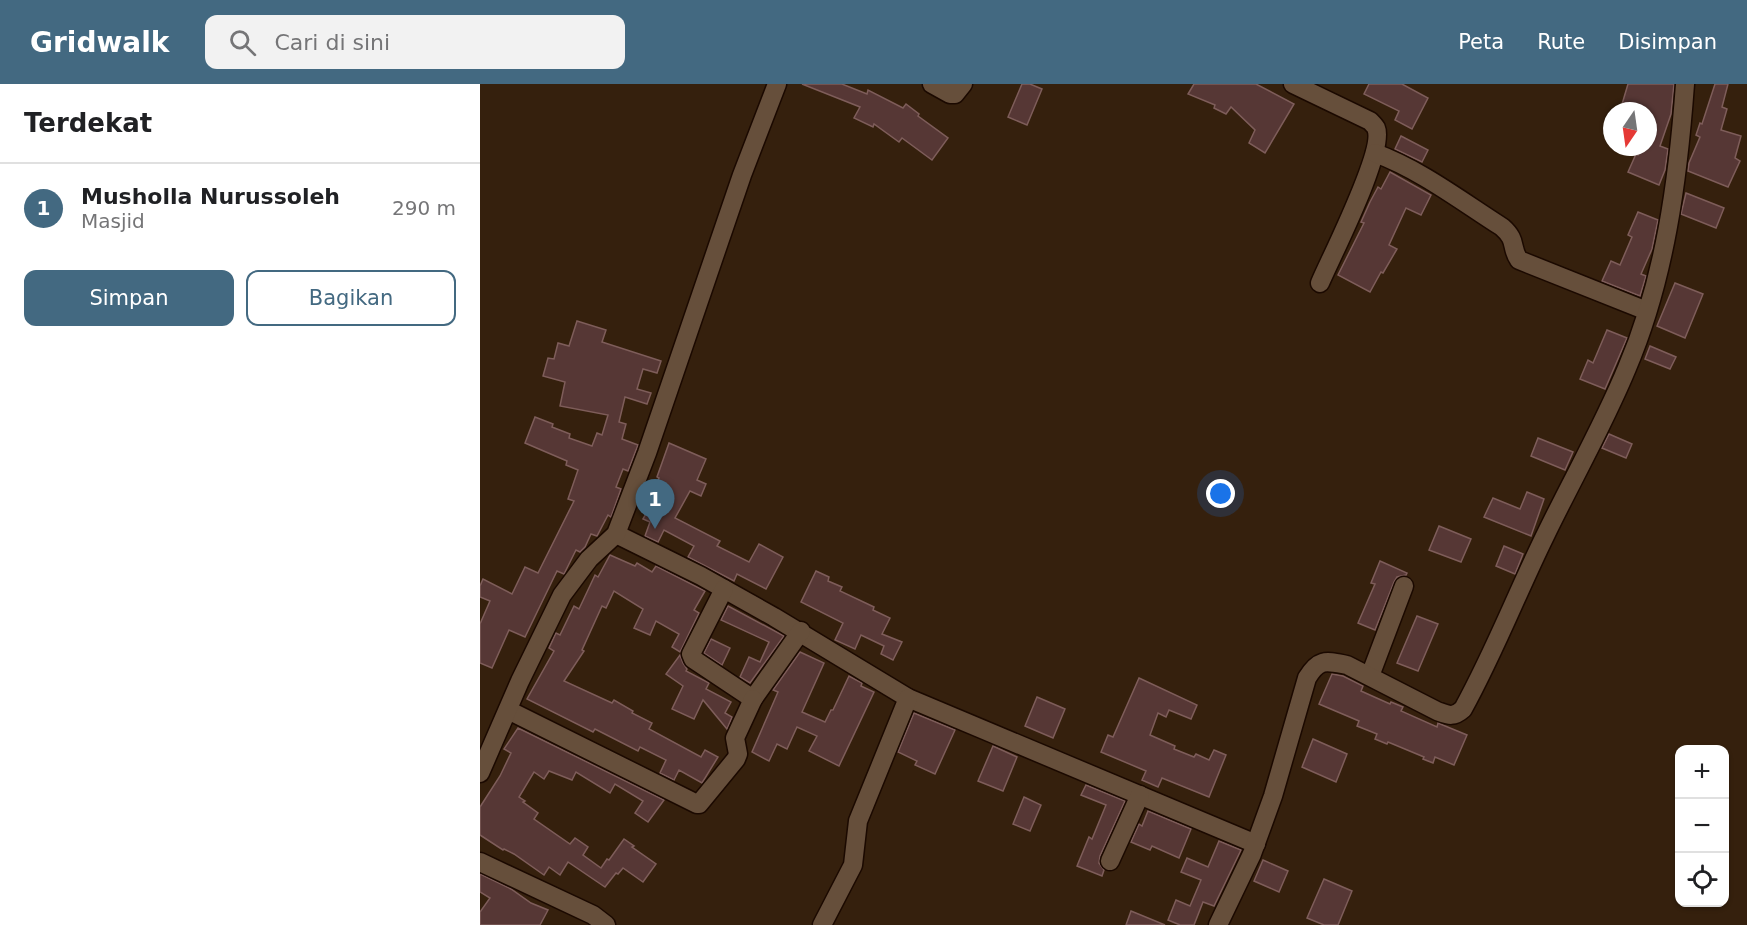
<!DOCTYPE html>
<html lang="id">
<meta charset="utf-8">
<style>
:root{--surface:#fff;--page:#f2f2f2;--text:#202124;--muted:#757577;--line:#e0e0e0;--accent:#436981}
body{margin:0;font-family:"DejaVu Sans",sans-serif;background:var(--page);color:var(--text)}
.controls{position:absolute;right:18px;bottom:18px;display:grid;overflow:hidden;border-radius:12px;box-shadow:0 2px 4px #0004}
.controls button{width:54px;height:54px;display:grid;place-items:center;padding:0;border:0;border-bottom:2px solid var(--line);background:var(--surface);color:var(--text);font:30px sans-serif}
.compass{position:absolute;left:1123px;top:18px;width:54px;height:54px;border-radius:50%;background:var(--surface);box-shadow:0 2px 4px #0004;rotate:193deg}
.you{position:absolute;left:741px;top:410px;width:21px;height:21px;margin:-15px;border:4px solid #fff;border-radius:50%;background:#1a73e8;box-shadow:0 0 0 9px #1a73e833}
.badge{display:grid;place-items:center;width:39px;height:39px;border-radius:50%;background:var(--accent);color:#fff;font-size:20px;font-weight:700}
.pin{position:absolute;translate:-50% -50px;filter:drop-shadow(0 2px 3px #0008)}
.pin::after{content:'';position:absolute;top:32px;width:21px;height:18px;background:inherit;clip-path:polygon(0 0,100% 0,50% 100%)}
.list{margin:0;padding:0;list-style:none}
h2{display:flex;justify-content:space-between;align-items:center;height:78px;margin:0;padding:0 24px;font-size:26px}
h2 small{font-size:20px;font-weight:400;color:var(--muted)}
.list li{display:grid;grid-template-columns:39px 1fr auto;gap:18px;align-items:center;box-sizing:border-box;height:90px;padding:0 24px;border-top:2px solid var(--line)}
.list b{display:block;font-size:22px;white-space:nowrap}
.list p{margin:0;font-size:20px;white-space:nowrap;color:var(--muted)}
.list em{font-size:20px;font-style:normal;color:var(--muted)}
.actions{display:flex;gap:12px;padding:18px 24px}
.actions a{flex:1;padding:14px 0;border:2px solid var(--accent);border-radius:12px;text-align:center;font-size:21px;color:var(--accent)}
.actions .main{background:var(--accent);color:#fff}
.icon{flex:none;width:33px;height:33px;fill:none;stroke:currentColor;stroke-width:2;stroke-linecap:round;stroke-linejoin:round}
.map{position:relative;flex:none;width:1267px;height:841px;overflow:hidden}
header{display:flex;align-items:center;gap:36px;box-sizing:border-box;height:84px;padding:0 30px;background:var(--accent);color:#fff}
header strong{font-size:28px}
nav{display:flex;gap:33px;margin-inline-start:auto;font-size:21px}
.search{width:420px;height:54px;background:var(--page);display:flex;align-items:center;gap:15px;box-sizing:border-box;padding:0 21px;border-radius:12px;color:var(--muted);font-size:22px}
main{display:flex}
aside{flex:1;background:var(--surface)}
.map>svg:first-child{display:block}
.building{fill:#563735;stroke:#7e5d5a;stroke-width:1.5}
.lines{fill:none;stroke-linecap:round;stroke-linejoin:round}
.minor-casing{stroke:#1b0900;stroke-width:21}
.minor{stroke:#664f3b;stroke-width:18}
</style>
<header>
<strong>Gridwalk</strong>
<div class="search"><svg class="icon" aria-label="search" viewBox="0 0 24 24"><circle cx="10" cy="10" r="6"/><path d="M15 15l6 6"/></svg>Cari di sini</div>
<nav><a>Peta</a><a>Rute</a><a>Disimpan</a></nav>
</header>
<main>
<aside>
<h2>Terdekat<small></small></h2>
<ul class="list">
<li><span class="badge">1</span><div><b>Musholla Nurussoleh</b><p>Masjid</p></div><em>290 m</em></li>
</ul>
<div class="actions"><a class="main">Simpan</a><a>Bagikan</a></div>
</aside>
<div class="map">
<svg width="1267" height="841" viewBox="0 0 1267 841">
<rect width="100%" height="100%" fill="#35200d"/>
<g class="building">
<path d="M322 0H362L387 10 388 6 423 24 426 20 439 30 438 32 468 54 452 76 422 54 419 58 394 40 393 43 374 34 380 23Z"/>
<path d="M542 0H550L562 5 547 41 528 33Z"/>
<path d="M714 0H776L814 20 785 69 769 59 775 46 751 23 746 30 734 24 735 21 708 10Z"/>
<path d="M889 0H922L948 14 932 45 915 36 919 27 884 10Z"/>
<path d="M1148 0H1194L1191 30 1180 62 1188 65 1185 86 1179 101 1148 88 1156 70 1158 71 1162 63H1168V27H1140Z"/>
<path d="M1235 0H1248L1242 23 1247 25 1241 46 1261 52 1255 74 1260 77 1248 103 1208 87 1209 79 1220 53 1216 51 1220 39 1222 40Z"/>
<path d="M921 52 948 66 942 78 915 65Z"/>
<path d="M910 88 951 111 941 131 926 124 909 161 917 165 903 189 901 188 890 208 858 191 884 139 881 138 890 118 898 103 901 105Z"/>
<path d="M1206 109 1244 124 1236 144 1201 130Z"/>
<path d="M1158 128 1178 136 1172 165 1161 190 1166 192 1160 212 1122 197 1131 177 1140 181 1152 153 1148 151Z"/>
<path d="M1195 199 1223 210 1205 254 1177 242Z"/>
<path d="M97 237 126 246 122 258 181 277 177 289 163 285 157 305 171 309 167 320 145 313 139 338 146 340 142 355 158 361 148 387 143 385 136 403 141 405 131 433 128 431 117 452 111 450 105 463 100 468 96 466 84 490 77 487 45 553 29 546 12 584 0 579V540L10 517 0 513V502L3 495 32 510 45 483 58 489 94 417 88 415 98 386 86 381 87 377 45 359 55 333 73 340 72 343 90 350 89 354 112 362 117 349 122 351 128 331 80 322 85 298 63 292 68 274 74 275 78 259 89 262Z"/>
<path d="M1127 246 1147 254 1125 305 1100 295 1108 276 1113 279Z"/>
<path d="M1170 262 1196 273 1190 285 1165 275Z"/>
<path d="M1129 350 1152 360 1146 374 1122 364Z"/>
<path d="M1058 354 1093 368 1085 386 1051 372Z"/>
<path d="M189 359 226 375 217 396 226 400 221 412 210 407 195 434 240 457 237 462 269 478 279 460 303 473 286 505 257 490 254 497 208 473 214 462 184 446 178 458 165 452 170 438 163 435 176 412 171 409 179 394 177 393Z"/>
<path d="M1047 408 1064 415 1051 452 1004 433 1013 414 1040 425Z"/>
<path d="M959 442 991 455 981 478 949 466Z"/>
<path d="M1024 462 1043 470 1035 490 1016 482Z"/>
<path d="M130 471 155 482 157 479 172 488 176 482 225 507 214 526 219 529 200 568 192 563 199 550 176 537 170 551 154 544 163 525 134 507 126 524 122 522 102 566 104 567 84 597 132 619 134 616 153 627 152 629 172 639 169 645 221 673 225 666 238 673 222 699 199 686 194 696 180 689 186 676 160 663 158 667 115 645 113 648 47 615 74 567 69 564 76 549 80 551 94 522 99 525 115 491 118 493Z"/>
<path d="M900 477 927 489 926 491 917 493 914 498 895 546 878 539 895 500 891 499Z"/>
<path d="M336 487 349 493 348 497 362 503 360 507 394 523 393 526 410 534 402 550 422 558 413 576 401 570 404 562 381 551 375 565 355 556 363 539 321 518Z"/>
<path d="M248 522 304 552 270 599 260 593 269 573 280 578 289 558 241 536Z"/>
<path d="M937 532 958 540 938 587 917 579Z"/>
<path d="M231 555 250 564 242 581 224 569Z"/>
<path d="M320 568 344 579 322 628 345 638 351 626H353L369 592 382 599 381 602 394 608 359 682 329 667 337 652 317 643 307 665 297 660 289 677 272 668 298 608 293 606Z"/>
<path d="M200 571 203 579 207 585 206 587 229 599 226 605 251 618 245 629 252 633 247 645 223 616 214 635 192 625 203 602 186 590Z"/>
<path d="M852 590 863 592 883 602 881 607 910 620 911 618 923 623 921 627 957 643 958 639 987 651 974 681 955 673 953 679 943 675 944 673 908 658 907 660 895 655 897 650 877 642 879 637 839 620Z"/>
<path d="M659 594 717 621 711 635 689 626 686 633 678 629 670 651 695 662 694 665 714 673 716 670 729 676 734 666 746 671 729 713 682 694 678 703 662 696 666 687 621 668 628 651 633 653Z"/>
<path d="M557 613 585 625 573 654 545 642Z"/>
<path d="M434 629 475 646 455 690 435 681 437 677 418 668Z"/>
<path d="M38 644 184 716 168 738 155 729 163 717 135 700 130 709 96 688 92 696 69 687 64 695 54 688 39 713 45 717 43 718 58 729 54 735 90 760 95 754 108 763 103 771 121 784 127 775 129 776 144 755 154 762 152 763 176 780 163 798 143 784 138 790 136 789 125 803 88 778 80 791 69 783 64 791 34 770 24 765 23 766 0 751V723L20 692 31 669 24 665Z"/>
<path d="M833 655 867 670 856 698 822 683Z"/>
<path d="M513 662 537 673 523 707 498 697Z"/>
<path d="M606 701 645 717 620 772 619 779 624 786 622 792 597 782 609 753 612 755 626 721 601 711Z"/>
<path d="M544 713 561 721 550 747 533 740Z"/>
<path d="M668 727 711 745 699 774 672 762 670 766 651 758 659 740 662 742Z"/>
<path d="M739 757 761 766 734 822 723 818 714 841H700L688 836 696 816 710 822 721 796 701 788 707 774 728 783Z"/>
<path d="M783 776 808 787 799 808 774 797Z"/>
<path d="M0 790 31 805 51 819 68 826 60 841H0V828L10 814 0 808Z"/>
<path d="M844 795 872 807 858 841H844L827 834Z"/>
<path d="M651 827 685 841H646Z"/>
</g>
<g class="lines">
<g class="minor-casing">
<g id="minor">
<path d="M452 0 470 10H475L483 0"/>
<path d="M813 0 890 37C891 38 895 42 896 44 906 66 851 173 840 199"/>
<path d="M895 69C941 86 981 117 1022 143 1038 157 1030 163 1039 176L1167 227"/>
<path d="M136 450 221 492 294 533 428 614 776 760"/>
<path d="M244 505 211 570 213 575 273 615 321 547"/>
<path d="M890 592 924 502"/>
<path d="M28 626 217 720H219L256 675 258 670 255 654 273 615"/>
<path d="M0 689 40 597 82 511 109 475 136 450 167 369 262 91 297 0"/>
<path d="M630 777 660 711"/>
<path d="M0 778 113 831 126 841"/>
<path d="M342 841 373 781 378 737 428 614"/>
<path d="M738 841 772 770 793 712 827 594C839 574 846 577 867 581L957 627C968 631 973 634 983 625 1014 569 1037 509 1065 452 1092 396 1123 342 1147 284 1185 195 1198 96 1205 0"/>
</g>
</g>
<use href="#minor" class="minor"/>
</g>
</svg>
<div class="controls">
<button>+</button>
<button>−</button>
<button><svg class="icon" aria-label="locate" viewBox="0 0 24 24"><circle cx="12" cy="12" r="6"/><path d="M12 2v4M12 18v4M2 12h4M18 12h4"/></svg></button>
</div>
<svg class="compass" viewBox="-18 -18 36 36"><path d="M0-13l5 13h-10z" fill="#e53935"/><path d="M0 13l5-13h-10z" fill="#757577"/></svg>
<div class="you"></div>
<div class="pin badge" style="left:175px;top:445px">1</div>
</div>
</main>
